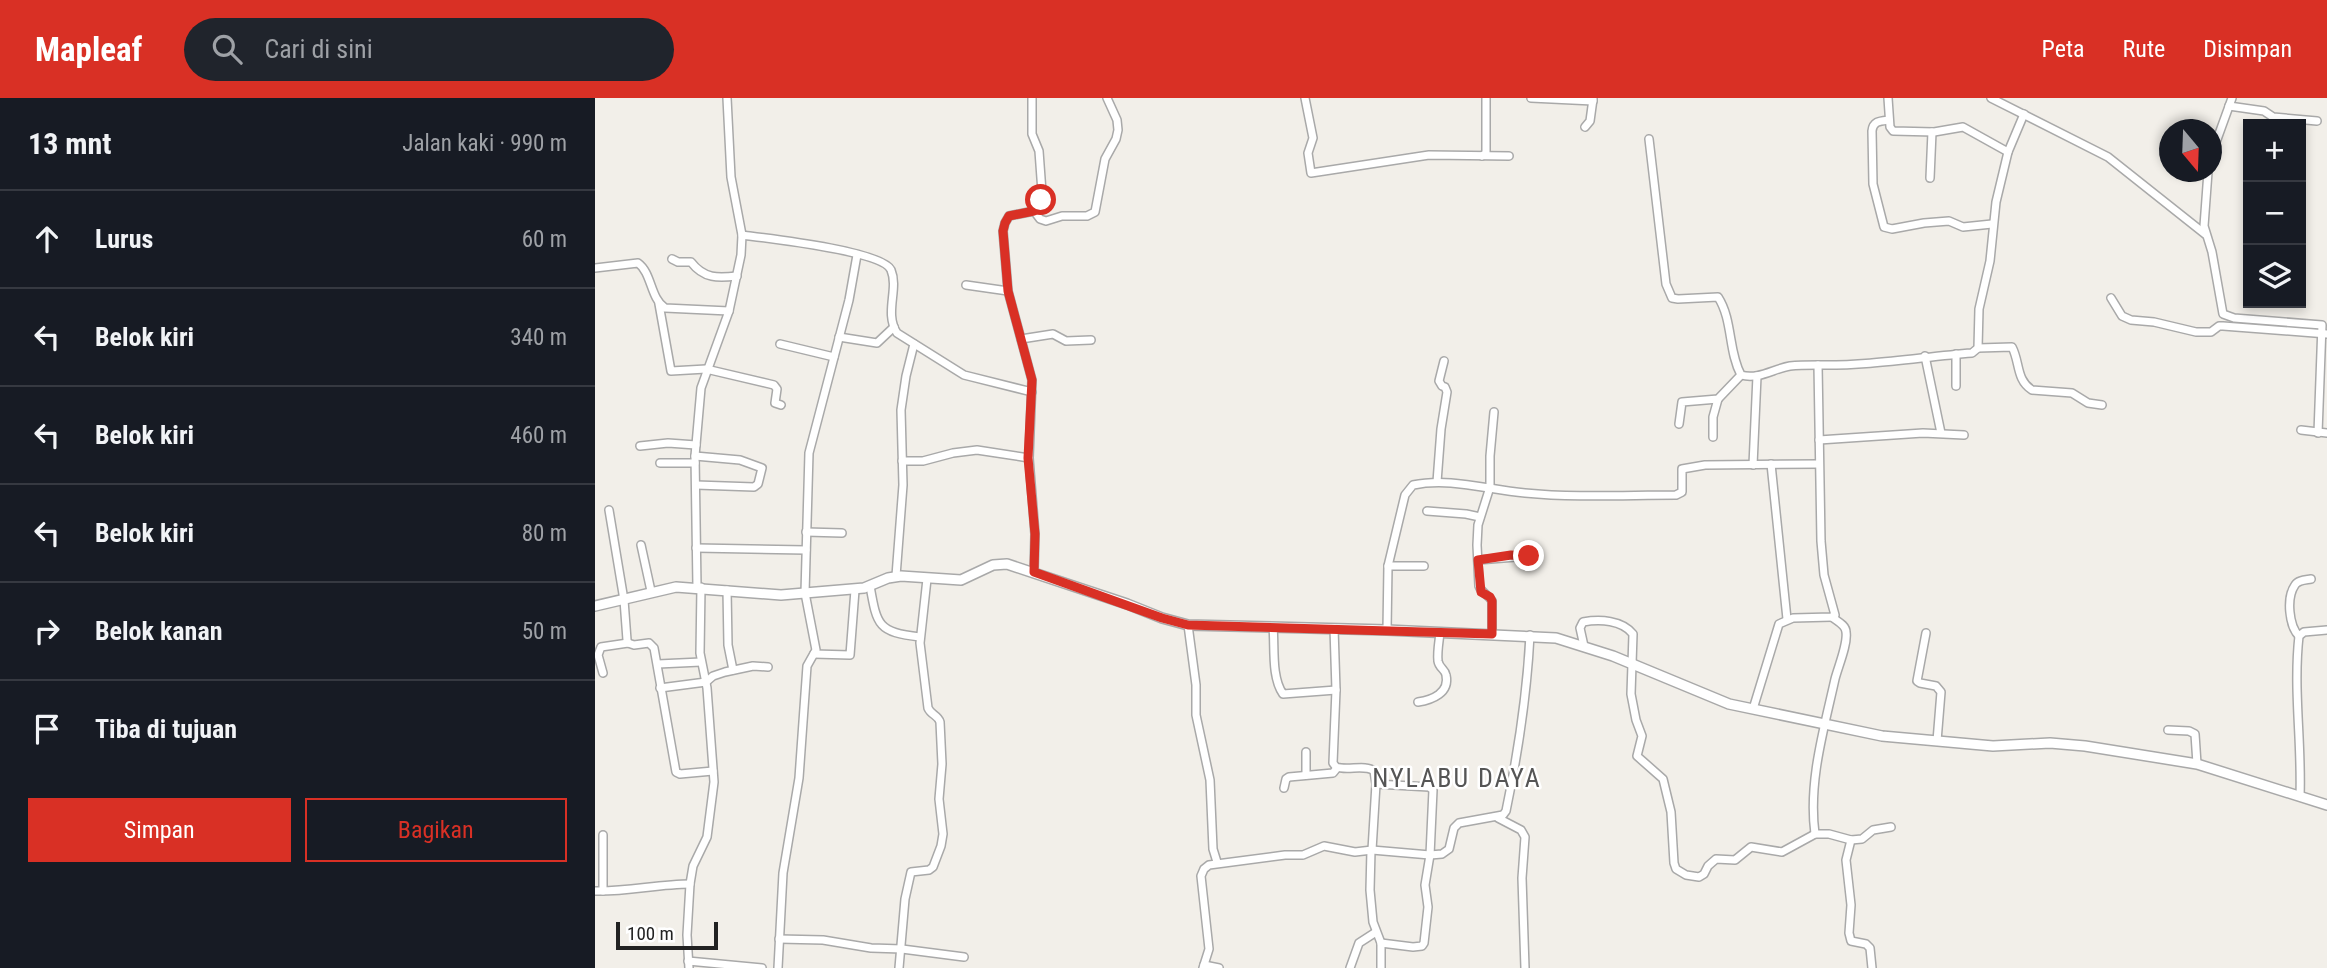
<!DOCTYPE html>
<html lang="id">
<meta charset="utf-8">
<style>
:root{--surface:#171b24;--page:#20242c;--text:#f1f3f6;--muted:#9ea1a6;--line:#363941;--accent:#d93025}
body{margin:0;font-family:"Roboto Condensed",sans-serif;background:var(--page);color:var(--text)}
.controls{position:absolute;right:21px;top:21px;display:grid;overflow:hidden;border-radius:0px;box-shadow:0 4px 10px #0003}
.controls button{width:63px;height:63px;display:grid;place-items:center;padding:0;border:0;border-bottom:2px solid var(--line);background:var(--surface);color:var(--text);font:35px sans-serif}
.compass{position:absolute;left:1564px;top:21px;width:63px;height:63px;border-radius:50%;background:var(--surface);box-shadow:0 4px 10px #0003;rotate:161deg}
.scale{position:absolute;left:21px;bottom:18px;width:102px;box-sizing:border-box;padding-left:7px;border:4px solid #222;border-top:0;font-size:19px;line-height:24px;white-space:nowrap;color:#222;-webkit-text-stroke:5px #fff;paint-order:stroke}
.stop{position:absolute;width:21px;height:21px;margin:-16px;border:5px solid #d93025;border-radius:50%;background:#fff}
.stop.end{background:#d93025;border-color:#fff;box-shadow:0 2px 7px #0008}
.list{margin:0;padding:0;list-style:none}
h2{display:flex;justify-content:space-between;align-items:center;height:91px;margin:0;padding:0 28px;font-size:30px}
h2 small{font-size:23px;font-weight:400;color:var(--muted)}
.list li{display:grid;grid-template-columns:46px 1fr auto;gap:21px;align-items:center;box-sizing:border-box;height:98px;padding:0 28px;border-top:2px solid var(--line)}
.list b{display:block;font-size:26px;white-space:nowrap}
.list em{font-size:23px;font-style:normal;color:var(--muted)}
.actions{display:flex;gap:14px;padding:21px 28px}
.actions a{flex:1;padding:16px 0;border:2px solid var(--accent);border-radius:0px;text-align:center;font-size:24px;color:var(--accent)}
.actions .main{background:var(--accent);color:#fff}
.icon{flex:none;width:38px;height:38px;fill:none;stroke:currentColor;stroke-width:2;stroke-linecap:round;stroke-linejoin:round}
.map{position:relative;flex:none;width:1732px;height:870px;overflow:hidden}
header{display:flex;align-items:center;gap:42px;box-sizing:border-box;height:98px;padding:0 35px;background:var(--accent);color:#fff}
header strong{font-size:33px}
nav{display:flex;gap:38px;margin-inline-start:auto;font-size:24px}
.search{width:490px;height:63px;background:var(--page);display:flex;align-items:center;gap:18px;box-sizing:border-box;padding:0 24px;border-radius:38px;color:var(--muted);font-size:26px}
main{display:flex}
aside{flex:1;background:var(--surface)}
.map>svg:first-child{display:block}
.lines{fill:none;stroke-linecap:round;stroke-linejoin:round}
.minor-casing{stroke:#a9a9a9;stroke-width:10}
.tertiary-casing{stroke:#a9a9a9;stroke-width:12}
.minor{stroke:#fff;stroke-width:7}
.tertiary{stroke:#fff;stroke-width:9}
.route{stroke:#d93025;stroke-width:9}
.labels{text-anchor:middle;stroke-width:5;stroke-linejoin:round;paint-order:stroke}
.quarter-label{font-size:26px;letter-spacing:2px;fill:#555;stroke:#fff}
</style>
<header>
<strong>Mapleaf</strong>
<div class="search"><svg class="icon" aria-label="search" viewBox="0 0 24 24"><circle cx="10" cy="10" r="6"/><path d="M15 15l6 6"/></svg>Cari di sini</div>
<nav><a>Peta</a><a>Rute</a><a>Disimpan</a></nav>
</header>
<main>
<aside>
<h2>13 mnt<small>Jalan kaki · 990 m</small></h2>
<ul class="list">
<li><svg class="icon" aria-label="ahead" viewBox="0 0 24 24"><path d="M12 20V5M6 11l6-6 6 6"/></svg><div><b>Lurus</b></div><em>60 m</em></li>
<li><svg class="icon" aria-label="left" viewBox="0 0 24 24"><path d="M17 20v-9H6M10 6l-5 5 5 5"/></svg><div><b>Belok kiri</b></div><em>340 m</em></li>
<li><svg class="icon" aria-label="left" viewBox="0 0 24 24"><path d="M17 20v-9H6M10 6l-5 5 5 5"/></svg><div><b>Belok kiri</b></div><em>460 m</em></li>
<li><svg class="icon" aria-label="left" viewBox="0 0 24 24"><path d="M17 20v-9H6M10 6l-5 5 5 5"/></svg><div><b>Belok kiri</b></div><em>80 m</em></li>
<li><svg class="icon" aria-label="right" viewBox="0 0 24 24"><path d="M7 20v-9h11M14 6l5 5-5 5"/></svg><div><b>Belok kanan</b></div><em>50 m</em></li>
<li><svg class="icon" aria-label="arrive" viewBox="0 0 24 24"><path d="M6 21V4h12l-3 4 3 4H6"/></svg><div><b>Tiba di tujuan</b></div></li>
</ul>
<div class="actions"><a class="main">Simpan</a><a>Bagikan</a></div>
</aside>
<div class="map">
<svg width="1732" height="870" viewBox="0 0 1732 870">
<rect width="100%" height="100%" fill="#f2efe9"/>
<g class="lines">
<g class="minor-casing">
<g id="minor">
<path d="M437 0V36L444 53 447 94 444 109 439 113 414 118 410 125 408 133 413 193 437 282 434 360 440 436 439 474"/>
<path d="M710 0 718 40 713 55 716 75 834 57 914 58"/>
<path d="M936 0 998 3"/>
<path d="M1396 0 1513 59 1610 136"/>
<path d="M1634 8 1669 13 1678 19 1722 23"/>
<path d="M1294 22C1285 23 1278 23 1277 33L1278 86 1289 129 1297 131 1329 125 1354 123 1368 129 1397 126"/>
<path d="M990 29 995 23 998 1"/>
<path d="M1054 41 1071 186 1077 200 1083 201 1123 199C1138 222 1133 253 1146 277 1163 282 1178 271 1195 268 1204 267 1214 267 1223 267"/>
<path d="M1413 54 1429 16"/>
<path d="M887 58 891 55V0"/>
<path d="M1616 58 1637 0"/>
<path d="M1613 74 1609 128 1617 154 1628 216 1639 220 1727 227 1723 335"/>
<path d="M1335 80 1337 34"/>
<path d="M439 113 445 121 451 123 467 118H492L500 114 510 61 521 41 523 32 522 22 512 0"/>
<path d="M147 137C170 140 288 153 296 172 304 191 289 215 302 235L369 277 437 294"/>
<path d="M77 161 83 164H96C109 181 123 180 142 178"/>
<path d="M0 170 43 165C57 175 55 200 70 210L134 213"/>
<path d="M371 187 413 193"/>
<path d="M1516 200 1527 218 1536 222 1559 224 1601 234H1616L1624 228H1628L1732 236"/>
<path d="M64 206 76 273 111 271 179 287 182 291 180 305 186 307"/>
<path d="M244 239 282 245 299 229"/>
<path d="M426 241 458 236 471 243 496 242"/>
<path d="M185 246 239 259"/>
<path d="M1383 250 1417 249C1425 264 1421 282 1437 292L1477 295 1493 305 1507 307"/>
<path d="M1361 256V288"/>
<path d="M1330 258 1346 335"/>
<path d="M1084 326 1087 304 1123 301 1146 277"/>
<path d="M1706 332 1732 335"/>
<path d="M1118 339V319L1123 301"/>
<path d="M1224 342 1328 335 1369 337"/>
<path d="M45 348 73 345 101 347"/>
<path d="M100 358 145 362 167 370 163 386 159 389 101 387"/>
<path d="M307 363H328L358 355 382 352 434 360"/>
<path d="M65 365H100"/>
<path d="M1176 366 1192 521"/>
<path d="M1158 367 1162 278"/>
<path d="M842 384 846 331 852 294 850 289 847 288 844 283 849 263"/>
<path d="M14 412 29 502 32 542 33 545 39 547 54 545 59 550 81 674 85 676 118 673"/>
<path d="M832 413 871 416 885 419"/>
<path d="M211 434 247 435"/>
<path d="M46 447 56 493"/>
<path d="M101 450 211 452"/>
<path d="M883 462 934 458"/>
<path d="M793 468H829"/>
<path d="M301 478 308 387 306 312 311 278 319 246"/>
<path d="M275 488C282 528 283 534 325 539"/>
<path d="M102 489 100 358 106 290 134 213 146 157 147 137 136 79 132 0"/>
<path d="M132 492 133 547 138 572"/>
<path d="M593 527 601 587V617L615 682 618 751 622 764"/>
<path d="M678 529C680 548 676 579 688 596L741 592"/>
<path d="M739 530 741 592 738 665 741 669C753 673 770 666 779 673L781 686 777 752"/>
<path d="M792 532 793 468 810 397 818 387C855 379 893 392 930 395 981 400 1031 397 1081 397L1087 394V371L1110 367 1224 366"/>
<path d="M1331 535 1322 583 1325 585 1341 588 1346 594 1342 643"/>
<path d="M897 536V503C894 497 887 496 884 488L882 447 883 427 895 389V358L899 314"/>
<path d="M1704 538C1694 528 1691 500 1700 487 1703 482 1711 482 1716 481"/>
<path d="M989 548 985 530 988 524C1005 521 1027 522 1038 536L1036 596 1041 622 1047 638 1042 658 1068 681 1076 714 1079 765 1081 771 1091 777 1104 779 1109 776 1113 768 1121 761 1140 762 1156 749 1187 754 1220 736H1234L1256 742 1251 762 1256 807 1254 835 1256 843 1271 846 1275 850 1277 870"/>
<path d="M219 556 255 557 260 492"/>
<path d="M63 566 106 564"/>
<path d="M8 575 3 557 6 549 33 545"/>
<path d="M65 590 111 584 118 578 130 574 158 568 173 569"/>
<path d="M823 604C837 602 855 595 851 577 850 571 844 570 843 563 842 554 844 544 845 535"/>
<path d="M1158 611 1184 526 1198 520 1237 519 1240 517 1229 477 1226 443 1223 267C1275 268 1326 259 1377 255L1383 250 1384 211 1395 163 1401 104 1413 54 1368 29 1339 34 1298 33 1295 29 1293 0"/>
<path d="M1573 632 1594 633 1600 636 1602 666"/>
<path d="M711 677V654"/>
<path d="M781 686 834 689 838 692 835 757 830 787 833 809 829 845 827 848 818 849 786 845"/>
<path d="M689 690 691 681 694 679 738 675 742 670"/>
<path d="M1705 698C1707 645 1698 592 1704 538L1709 534 1732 532"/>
<path d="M903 720 926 732 930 739 927 780 930 870"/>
<path d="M1220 736C1213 684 1229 631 1240 581 1243 569 1253 546 1251 534 1251 527 1242 523 1237 519"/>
<path d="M8 737V793"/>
<path d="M1256 742 1267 741 1278 732 1296 729"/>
<path d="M776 752 775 792 778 824 786 845V870"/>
<path d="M0 793C32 794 63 786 95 786"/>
<path d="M184 841 228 842 276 850 307 851 369 859"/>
<path d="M93 863 167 870"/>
<path d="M609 867 624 870"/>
<path d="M94 870 92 837 95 786 98 768 112 739 119 684 112 590 105 555 106 489"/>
<path d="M183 870 188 775 204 680 212 568 221 552 210 495 214 355 254 202 262 157"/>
<path d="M304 870 310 801 316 774 334 772 338 769 346 748 348 736 344 701 347 666 345 624C343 617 336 617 333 610L325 545 332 481"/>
<path d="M608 870 614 851 606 778 609 771 614 767 690 757H708L729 748 760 754 777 752 835 757 847 756 854 751 859 730 864 725 908 717 911 713C923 655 932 597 935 537"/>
<path d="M755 870 764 845 781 834"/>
</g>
</g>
<g class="tertiary-casing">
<path id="tertiary" d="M0 508 81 489 186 497 269 490 293 480 306 478 366 482 398 467 412 466 532 506 567 520 593 527 792 532 961 540 1018 558 1134 606 1287 638 1398 648 1455 645 1490 648 1602 666 1732 707"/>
</g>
<use href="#minor" class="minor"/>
<use href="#tertiary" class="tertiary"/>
</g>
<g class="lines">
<path class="route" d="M446 102 439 113 414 118 410 125 408 133 413 193 437 282 433 360 440 436 439 474 567 520 593 527 897 536V503L895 499 886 494 883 462 916 457 934 458"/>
</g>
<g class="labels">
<g class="quarter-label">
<text x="862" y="689">NYLABU DAYA</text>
</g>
</g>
</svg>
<div class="controls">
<button>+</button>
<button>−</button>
<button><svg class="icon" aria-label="layers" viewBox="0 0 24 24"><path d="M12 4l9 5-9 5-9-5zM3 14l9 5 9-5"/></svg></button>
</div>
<svg class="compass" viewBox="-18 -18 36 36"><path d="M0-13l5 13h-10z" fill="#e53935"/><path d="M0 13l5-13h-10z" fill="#9ea1a6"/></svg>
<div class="scale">100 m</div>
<div class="stop" style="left:446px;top:102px"></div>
<div class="stop end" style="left:934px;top:458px"></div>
</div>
</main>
